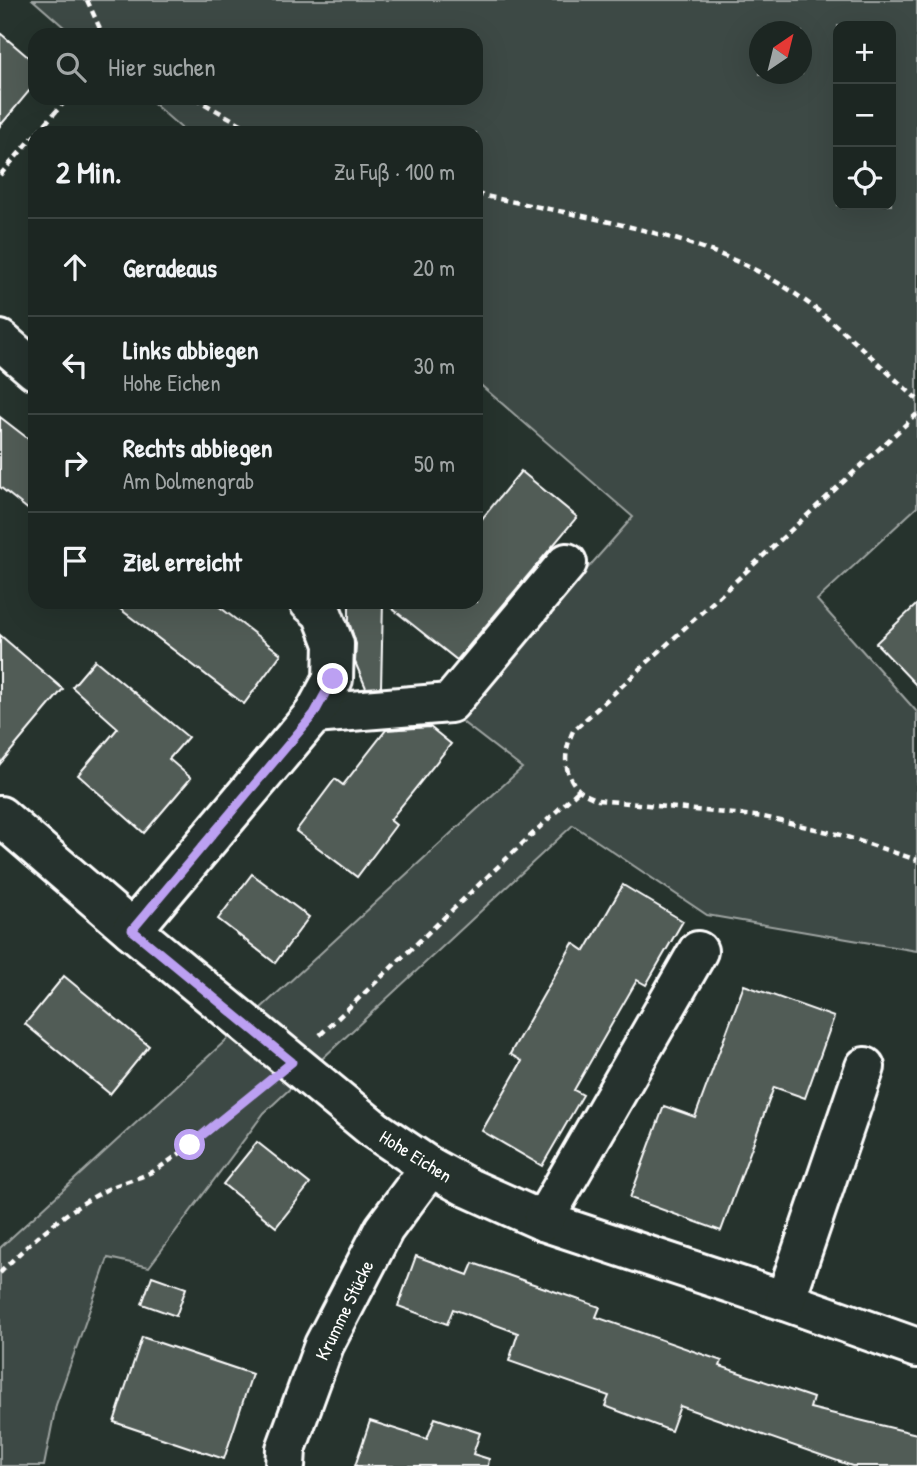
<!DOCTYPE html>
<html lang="de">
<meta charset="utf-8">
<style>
:root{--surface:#1c2622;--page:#29322f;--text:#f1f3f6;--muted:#a0a5a5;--line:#3a4340}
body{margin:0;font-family:"Patrick Hand",sans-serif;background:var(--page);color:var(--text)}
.controls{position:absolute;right:21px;top:21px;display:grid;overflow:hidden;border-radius:14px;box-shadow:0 7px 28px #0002}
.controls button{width:63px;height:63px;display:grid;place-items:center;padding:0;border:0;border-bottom:2px solid var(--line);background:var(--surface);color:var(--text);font:35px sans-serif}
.compass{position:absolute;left:749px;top:21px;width:63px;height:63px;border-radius:50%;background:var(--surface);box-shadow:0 7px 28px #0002;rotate:35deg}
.stop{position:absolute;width:21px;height:21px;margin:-16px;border:5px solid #bca0f2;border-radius:50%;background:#fff}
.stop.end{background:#bca0f2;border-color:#fff;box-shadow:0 2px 7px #0008}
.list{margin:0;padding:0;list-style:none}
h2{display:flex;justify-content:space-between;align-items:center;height:91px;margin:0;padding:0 28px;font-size:30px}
h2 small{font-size:23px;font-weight:400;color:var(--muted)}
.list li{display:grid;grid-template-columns:46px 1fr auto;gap:21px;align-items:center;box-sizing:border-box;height:98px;padding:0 28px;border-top:2px solid var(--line)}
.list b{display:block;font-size:26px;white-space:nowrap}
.list p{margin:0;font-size:23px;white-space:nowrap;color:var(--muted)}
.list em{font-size:23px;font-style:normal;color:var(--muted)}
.icon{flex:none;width:38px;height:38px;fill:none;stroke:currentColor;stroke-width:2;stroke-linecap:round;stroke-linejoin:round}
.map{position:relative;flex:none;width:917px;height:1466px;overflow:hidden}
.search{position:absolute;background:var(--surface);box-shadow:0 7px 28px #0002;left:28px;top:28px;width:455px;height:77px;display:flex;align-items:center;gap:18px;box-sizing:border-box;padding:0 24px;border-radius:21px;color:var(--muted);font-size:26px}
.panel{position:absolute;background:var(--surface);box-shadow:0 7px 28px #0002;left:28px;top:126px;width:455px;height:483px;border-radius:21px}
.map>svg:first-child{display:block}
.green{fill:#3e4944;stroke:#9ea4a2;stroke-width:2;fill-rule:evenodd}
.building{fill:#515c57;stroke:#fff;stroke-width:2}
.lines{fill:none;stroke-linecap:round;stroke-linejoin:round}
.minor-casing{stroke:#fff;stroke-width:44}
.path{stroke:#fff;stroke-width:4.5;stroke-dasharray:7 5;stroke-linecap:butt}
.minor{stroke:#26332d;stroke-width:38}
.route{stroke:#bca0f2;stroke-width:9}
.labels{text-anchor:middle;stroke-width:5;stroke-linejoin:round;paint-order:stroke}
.street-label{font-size:19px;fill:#fff;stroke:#26332d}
</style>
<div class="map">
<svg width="917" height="1466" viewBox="0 0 917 1466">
<rect width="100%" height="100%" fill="#26332d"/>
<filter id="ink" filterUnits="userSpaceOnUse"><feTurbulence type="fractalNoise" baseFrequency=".0143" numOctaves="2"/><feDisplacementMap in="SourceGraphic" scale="14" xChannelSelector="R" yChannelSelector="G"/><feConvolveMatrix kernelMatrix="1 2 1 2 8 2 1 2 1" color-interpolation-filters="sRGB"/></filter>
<g filter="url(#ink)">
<path class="green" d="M33 0H917V507L817 600 917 712V951L707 915 573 825 264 1113 149 1267 108 1258 56 1405 44 1466H0V1248L522 768 456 717 633 517 476 381V133H187L147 98H476V35H73ZM838 26H891V205H838ZM760 32H802V74H760Z"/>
<g class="building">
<path d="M0 33 35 63V84L0 126Z"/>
<path d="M0 417 35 444V515L0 487Z"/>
<path d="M521 471 577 517 457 660 384 602H476V526Z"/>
<path d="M111 602H213L281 654 244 704Z"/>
<path d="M349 602H383L381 687 366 688 355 662 356 644 349 622Z"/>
<path d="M917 604V686L876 643Z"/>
<path d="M0 635 63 689 0 764Z"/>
<path d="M95 660 188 737 169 759 191 778 144 833 78 775 118 728 72 687Z"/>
<path d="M430 727 451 744 390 820 396 825 357 877 296 831 335 779 343 785 386 730Z"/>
<path d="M252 874 309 917 275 963 218 919Z"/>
<path d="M623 885 683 921 646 985 637 980 574 1090 583 1095 542 1166 482 1131 522 1061 510 1054 573 943 585 951Z"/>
<path d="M64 976 149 1046 110 1094 25 1024Z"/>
<path d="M744 985 834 1017 805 1098 774 1087 721 1231 630 1198 664 1106 695 1117Z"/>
<path d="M257 1142 310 1184 276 1227 223 1184Z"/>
<path d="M416 1256 468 1275 473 1263 600 1307 596 1317 722 1361 720 1366 813 1398 810 1408 917 1434V1466H852L680 1406 671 1431 605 1406 609 1396 509 1361 518 1333 453 1309 447 1324 398 1306Z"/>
<path d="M152 1276 186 1288 176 1316 142 1304Z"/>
<path d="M142 1337 252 1374 224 1459 114 1422Z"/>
<path d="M435 1418 480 1433 473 1454 489 1459 488 1466H355L370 1421 427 1439Z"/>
</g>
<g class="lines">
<g class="minor-casing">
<g id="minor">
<path d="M0 340 35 370"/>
<path d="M314 714 450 703 567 563"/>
<path d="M0 816 132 930 375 1130 430 1167 469 1188 543 1221 785 1301 917 1348"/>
<path d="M132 930 314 714 333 679 334 644 322 613 309 602"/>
<path d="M543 1221 698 951"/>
<path d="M785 1301 865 1067"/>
<path d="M285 1466 286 1449 324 1345 384 1229 430 1167"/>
</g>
</g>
<g class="path">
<path d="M87 0 103 35"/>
<path d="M194 98 257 133"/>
<path d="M37 133 68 98"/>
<path d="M0 175 35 135"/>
<path d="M476 194C567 214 687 231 768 277 824 308 870 357 917 399"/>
<path d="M917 414 573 731C564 751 562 771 578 789 583 794 592 797 598 800L764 817 841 835 917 860"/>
<path d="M320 1035 579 790"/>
<path d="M0 1273C32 1239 68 1209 110 1188 125 1181 142 1178 155 1170 193 1147 227 1115 261 1087"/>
</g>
<use href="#minor" class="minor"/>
</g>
</g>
<g class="lines" filter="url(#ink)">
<path class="route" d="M190 1145 292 1062 132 930 314 714 333 679"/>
</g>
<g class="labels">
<g class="street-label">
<text transform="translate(416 1156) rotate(32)" y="7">Hohe Eichen</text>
<text transform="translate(344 1310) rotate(-64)" y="7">Krumme Stücke</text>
</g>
</g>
</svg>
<div class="controls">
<button>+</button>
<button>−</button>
<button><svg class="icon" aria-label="locate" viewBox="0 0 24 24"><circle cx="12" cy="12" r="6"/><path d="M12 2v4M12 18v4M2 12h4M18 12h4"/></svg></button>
</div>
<svg class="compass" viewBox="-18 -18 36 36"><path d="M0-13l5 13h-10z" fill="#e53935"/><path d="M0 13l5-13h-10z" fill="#a0a5a5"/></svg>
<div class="stop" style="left:190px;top:1145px"></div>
<div class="stop end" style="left:333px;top:679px"></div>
<div class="search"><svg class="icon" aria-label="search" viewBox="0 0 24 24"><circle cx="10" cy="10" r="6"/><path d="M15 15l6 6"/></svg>Hier suchen</div>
<section class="panel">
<h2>2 Min.<small>Zu Fuß · 100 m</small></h2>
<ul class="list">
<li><svg class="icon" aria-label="ahead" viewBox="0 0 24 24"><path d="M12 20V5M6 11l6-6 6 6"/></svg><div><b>Geradeaus</b></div><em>20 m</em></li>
<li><svg class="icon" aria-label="left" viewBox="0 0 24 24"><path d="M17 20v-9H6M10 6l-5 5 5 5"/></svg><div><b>Links abbiegen</b><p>Hohe Eichen</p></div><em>30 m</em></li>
<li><svg class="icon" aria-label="right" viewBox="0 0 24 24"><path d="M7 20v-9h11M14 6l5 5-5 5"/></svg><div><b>Rechts abbiegen</b><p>Am Dolmengrab</p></div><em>50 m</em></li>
<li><svg class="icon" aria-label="arrive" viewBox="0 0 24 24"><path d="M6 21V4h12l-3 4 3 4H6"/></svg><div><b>Ziel erreicht</b></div></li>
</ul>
</section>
</div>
